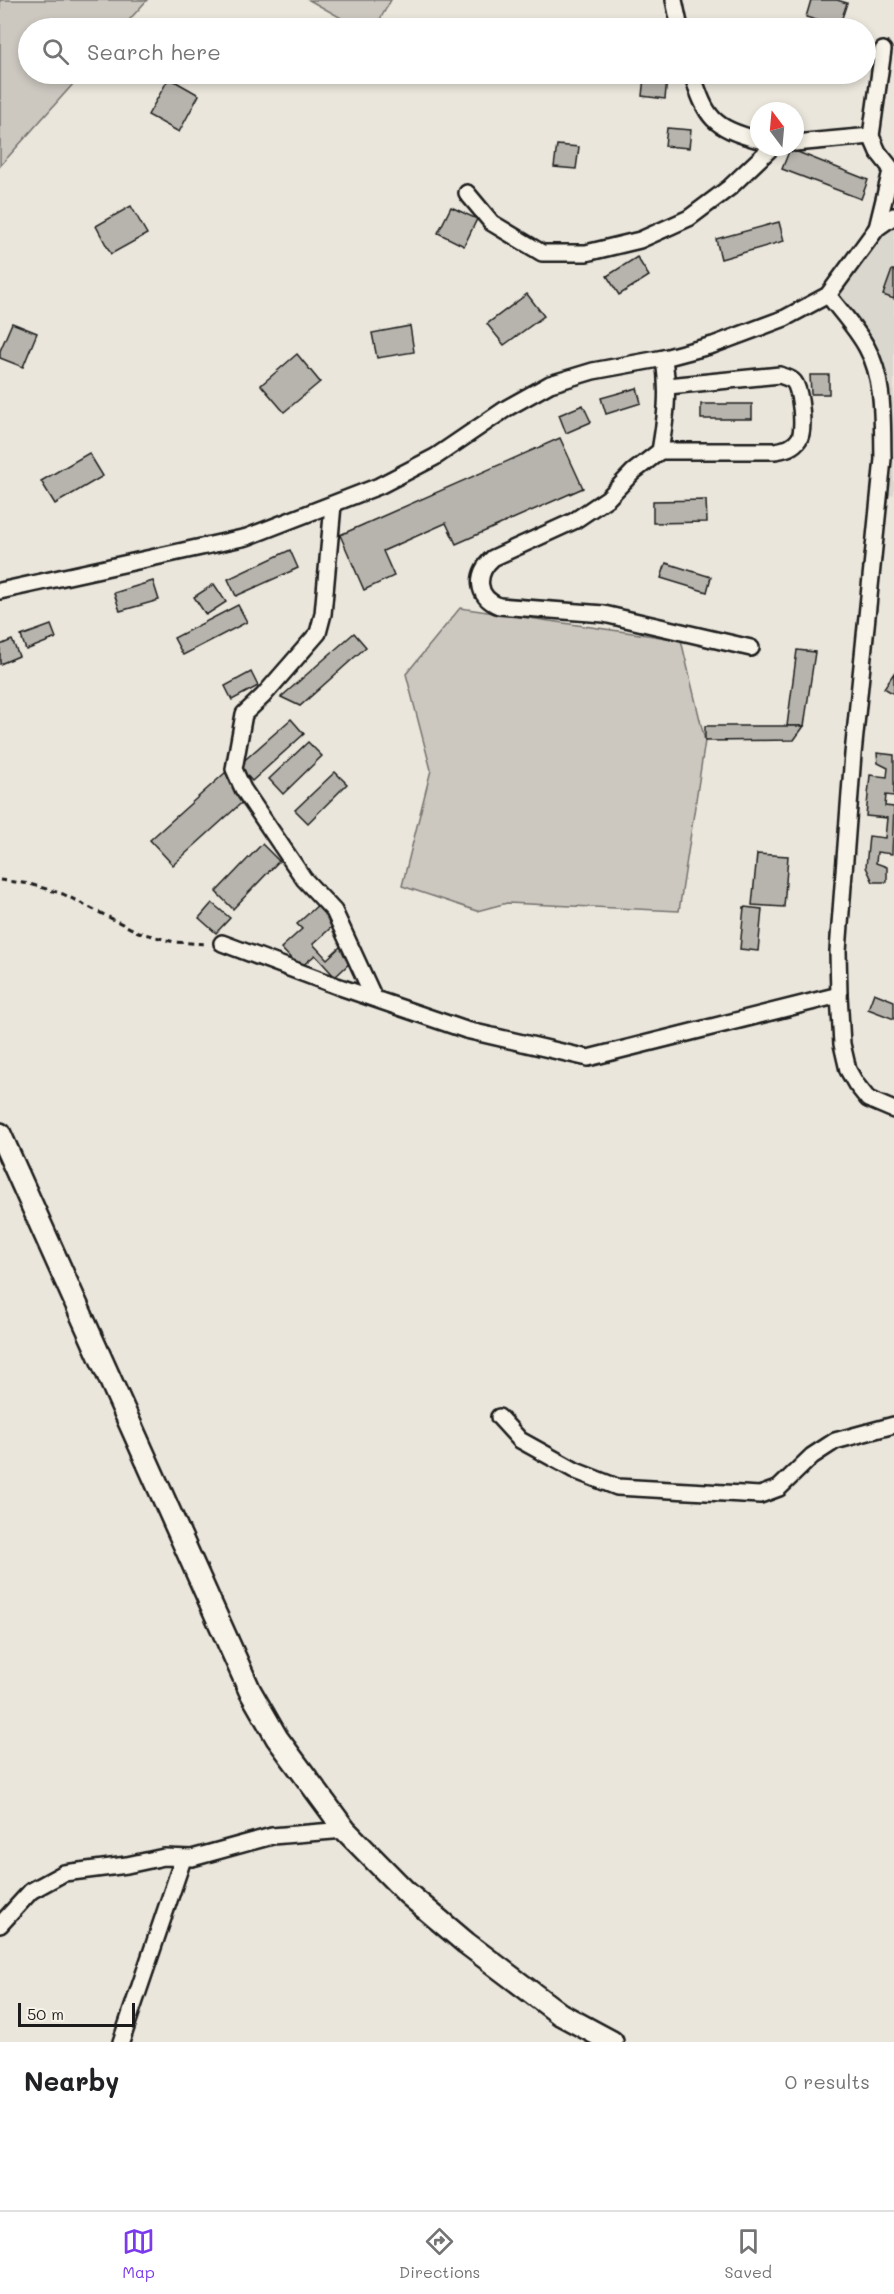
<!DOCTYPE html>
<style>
:root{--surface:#fff;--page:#f2f2f2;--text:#202124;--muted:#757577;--line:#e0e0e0;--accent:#7c3aed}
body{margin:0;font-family:Mali,sans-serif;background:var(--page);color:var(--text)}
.compass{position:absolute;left:750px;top:102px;width:54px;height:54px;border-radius:50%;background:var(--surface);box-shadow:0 3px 9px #0003;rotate:344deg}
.scale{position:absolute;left:18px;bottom:15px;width:117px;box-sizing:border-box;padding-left:6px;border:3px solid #1c1c1c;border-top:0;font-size:16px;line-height:21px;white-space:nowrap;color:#1c1c1c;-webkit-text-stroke:4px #f7f3e8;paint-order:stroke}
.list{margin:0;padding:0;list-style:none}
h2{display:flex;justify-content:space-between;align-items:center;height:78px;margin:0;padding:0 24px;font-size:26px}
h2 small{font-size:20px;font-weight:400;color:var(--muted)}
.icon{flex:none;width:33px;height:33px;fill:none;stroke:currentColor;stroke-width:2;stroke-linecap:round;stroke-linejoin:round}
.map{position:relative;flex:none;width:894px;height:2042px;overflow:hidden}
.search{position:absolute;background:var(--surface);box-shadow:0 3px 9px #0003;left:18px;right:18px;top:18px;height:66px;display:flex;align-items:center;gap:15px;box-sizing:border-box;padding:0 21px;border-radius:33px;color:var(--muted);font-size:22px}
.sheet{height:168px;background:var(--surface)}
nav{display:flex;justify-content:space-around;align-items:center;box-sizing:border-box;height:84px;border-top:2px solid var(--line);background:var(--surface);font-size:16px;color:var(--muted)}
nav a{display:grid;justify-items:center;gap:3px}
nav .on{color:var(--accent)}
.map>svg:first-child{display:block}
.built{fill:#dad7ce}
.green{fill:#ccc8c0;stroke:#74726e;stroke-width:1.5}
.building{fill:#b6b4ac;stroke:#1c1c1c;stroke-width:1.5}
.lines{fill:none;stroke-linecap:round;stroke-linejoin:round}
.street-casing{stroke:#1c1c1c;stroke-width:20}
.secondary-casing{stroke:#1c1c1c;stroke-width:26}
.path{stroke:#1c1c1c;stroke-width:3;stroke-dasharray:6 4.5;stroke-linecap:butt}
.street{stroke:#f7f3e8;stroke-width:15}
.secondary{stroke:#f7f3e8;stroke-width:21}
</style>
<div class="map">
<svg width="894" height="2042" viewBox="0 0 894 2042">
<rect width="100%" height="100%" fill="#eae6dc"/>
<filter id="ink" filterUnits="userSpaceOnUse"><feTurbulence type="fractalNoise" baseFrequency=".0167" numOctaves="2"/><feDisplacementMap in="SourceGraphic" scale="12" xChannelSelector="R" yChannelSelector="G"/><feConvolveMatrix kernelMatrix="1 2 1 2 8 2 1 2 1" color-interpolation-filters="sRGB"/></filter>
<g filter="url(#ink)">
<path class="built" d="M894 216V495L889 496 880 484 877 375 828 295Z"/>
<g class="green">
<path d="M0 0H147L122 28H28V74H82L0 166Z"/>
<path d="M309 0H391L375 28H359Z"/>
<path d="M460 608 681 640 705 741 679 911 507 903 477 911 402 886 431 770 406 674Z"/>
</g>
<g class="building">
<path d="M811 0H837L847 3 839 27 806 17Z"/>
<path d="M644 77 667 79 665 99 642 96Z"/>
<path d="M169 78 199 95 179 132 148 115Z"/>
<path d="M667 128 691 130 689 148 665 146Z"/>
<path d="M557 145 579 147 576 169 554 167Z"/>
<path d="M790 149 868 180 861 199 782 169Z"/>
<path d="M131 206 147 234 111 254 96 226Z"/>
<path d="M451 207 477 219 464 246 438 233Z"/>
<path d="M779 222 784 241 721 259 716 239Z"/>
<path d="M637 257 649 276 619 295 607 276Z"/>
<path d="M892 270H894V299L883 295Z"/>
<path d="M527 294 544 316 504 345 487 324Z"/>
<path d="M12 323 37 333 23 367 0 358V351Z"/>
<path d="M410 326 414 352 377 358 372 333Z"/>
<path d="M297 354 320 382 284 412 261 385Z"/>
<path d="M810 375H829V394H811Z"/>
<path d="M637 388 641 403 606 414 601 398Z"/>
<rect x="701" y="404" width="51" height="15"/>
<path d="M583 405 591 422 566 433 559 415Z"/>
<path d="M560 438 583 488 456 544 446 523 383 551 394 576 364 590 340 535Z"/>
<path d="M89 453 103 476 55 504 41 481Z"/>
<path d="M706 500 707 522 653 523V501Z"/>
<path d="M290 550 298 568 236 596 228 579Z"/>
<path d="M666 563 711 577 707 592 661 578Z"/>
<path d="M153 581 159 600 120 611 114 593Z"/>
<path d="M214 584 226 602 206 615 194 597Z"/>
<path d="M238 605 247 622 183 655 174 638Z"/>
<path d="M51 625 56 638 26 650 21 636Z"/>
<path d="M354 633 366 647 300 706 281 697Z"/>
<path d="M12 640 19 656 0 664V645Z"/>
<path d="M797 650 815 652 804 726H787Z"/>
<path d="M251 672 258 686 232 700 225 686Z"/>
<path d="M894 673V694L884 688Z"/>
<path d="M291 719 304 734 252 781 238 766Z"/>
<path d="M705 726H804L794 740 705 741Z"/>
<path d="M308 742 322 756 283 794 269 779Z"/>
<path d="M877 753 894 755V796L886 795 885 806 894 807 892 854 877 852 876 863 887 867V882H873L866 867 869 836 885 838 887 818 866 816 870 775 887 777 888 768 878 763Z"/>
<path d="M226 772 248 797 173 865 150 840Z"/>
<path d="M335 772 347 784 308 823 295 810Z"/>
<path d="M262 844 279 861 233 909 216 892Z"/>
<path d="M757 854 788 856 784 907 752 905Z"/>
<path d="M212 903 230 918 216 933 199 918Z"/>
<path d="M319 904 336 923 313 944 327 959 341 946 353 960 335 977 315 955 300 968 281 948 302 929 297 924Z"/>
<path d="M744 907 762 909 758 951 740 949Z"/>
<path d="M874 993 894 1001V1019L868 1009Z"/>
</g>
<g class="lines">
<g class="street-casing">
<g id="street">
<path d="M674 0 680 28"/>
<path d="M883 50 871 136 878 152 894 172"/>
<path d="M692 74C707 118 711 127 759 140"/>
<path d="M795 143 871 136"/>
<path d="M467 193 492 223 542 253H586L640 240 689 218 729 188 772 147"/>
<path d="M877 228 891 171"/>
<path d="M828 295C841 312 857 329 867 348 885 380 882 423 883 459L853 754 838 951 839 995 842 1044 848 1070 856 1084 868 1099 894 1110"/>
<path d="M664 358C669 394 666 416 660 451L633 472 608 498 574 521 493 558C475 574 476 597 499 606L604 614 751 648"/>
<path d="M660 451H775C785 449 793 448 799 439 805 431 801 388 793 381 790 378 784 377 780 375L668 386"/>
<path d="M333 505 323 614 318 633 263 696 244 714 234 769 243 789 304 879 334 911 374 998"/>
<path d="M0 591 247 537 379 486 435 457 507 408 550 384 593 371 664 358 713 345 785 318 828 295 877 228 894 216"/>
<path d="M222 943 337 986 466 1030 588 1058 839 995"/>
<path d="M499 1417 520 1440 576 1471 617 1487 760 1495 779 1488 812 1456 835 1441 894 1425"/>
<path d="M0 1925 31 1891 64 1873 127 1865 164 1857 192 1858 272 1836 345 1830"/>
<path d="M121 2042 183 1859"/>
</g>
</g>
<g class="secondary-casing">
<path id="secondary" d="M0 1134 250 1691 277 1738 345 1830 407 1893 466 1943 560 2014 612 2042"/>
</g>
<path class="path" d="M0 880 30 884 63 894 138 932 174 942 208 944"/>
<use href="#street" class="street"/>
<use href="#secondary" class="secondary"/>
</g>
</g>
</svg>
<svg class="compass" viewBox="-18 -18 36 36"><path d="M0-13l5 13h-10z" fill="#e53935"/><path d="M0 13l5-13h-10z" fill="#757577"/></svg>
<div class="scale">50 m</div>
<div class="search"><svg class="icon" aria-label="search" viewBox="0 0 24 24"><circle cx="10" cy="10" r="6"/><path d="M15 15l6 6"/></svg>Search here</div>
</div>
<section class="sheet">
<h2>Nearby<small>0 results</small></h2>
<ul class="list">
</ul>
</section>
<nav>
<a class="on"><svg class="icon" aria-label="map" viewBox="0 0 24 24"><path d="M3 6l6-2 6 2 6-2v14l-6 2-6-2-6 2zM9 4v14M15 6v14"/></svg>Map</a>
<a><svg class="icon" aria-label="directions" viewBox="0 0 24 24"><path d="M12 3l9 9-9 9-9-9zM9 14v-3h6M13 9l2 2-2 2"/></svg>Directions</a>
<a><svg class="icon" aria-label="saved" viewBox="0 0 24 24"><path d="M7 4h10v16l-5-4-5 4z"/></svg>Saved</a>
</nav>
